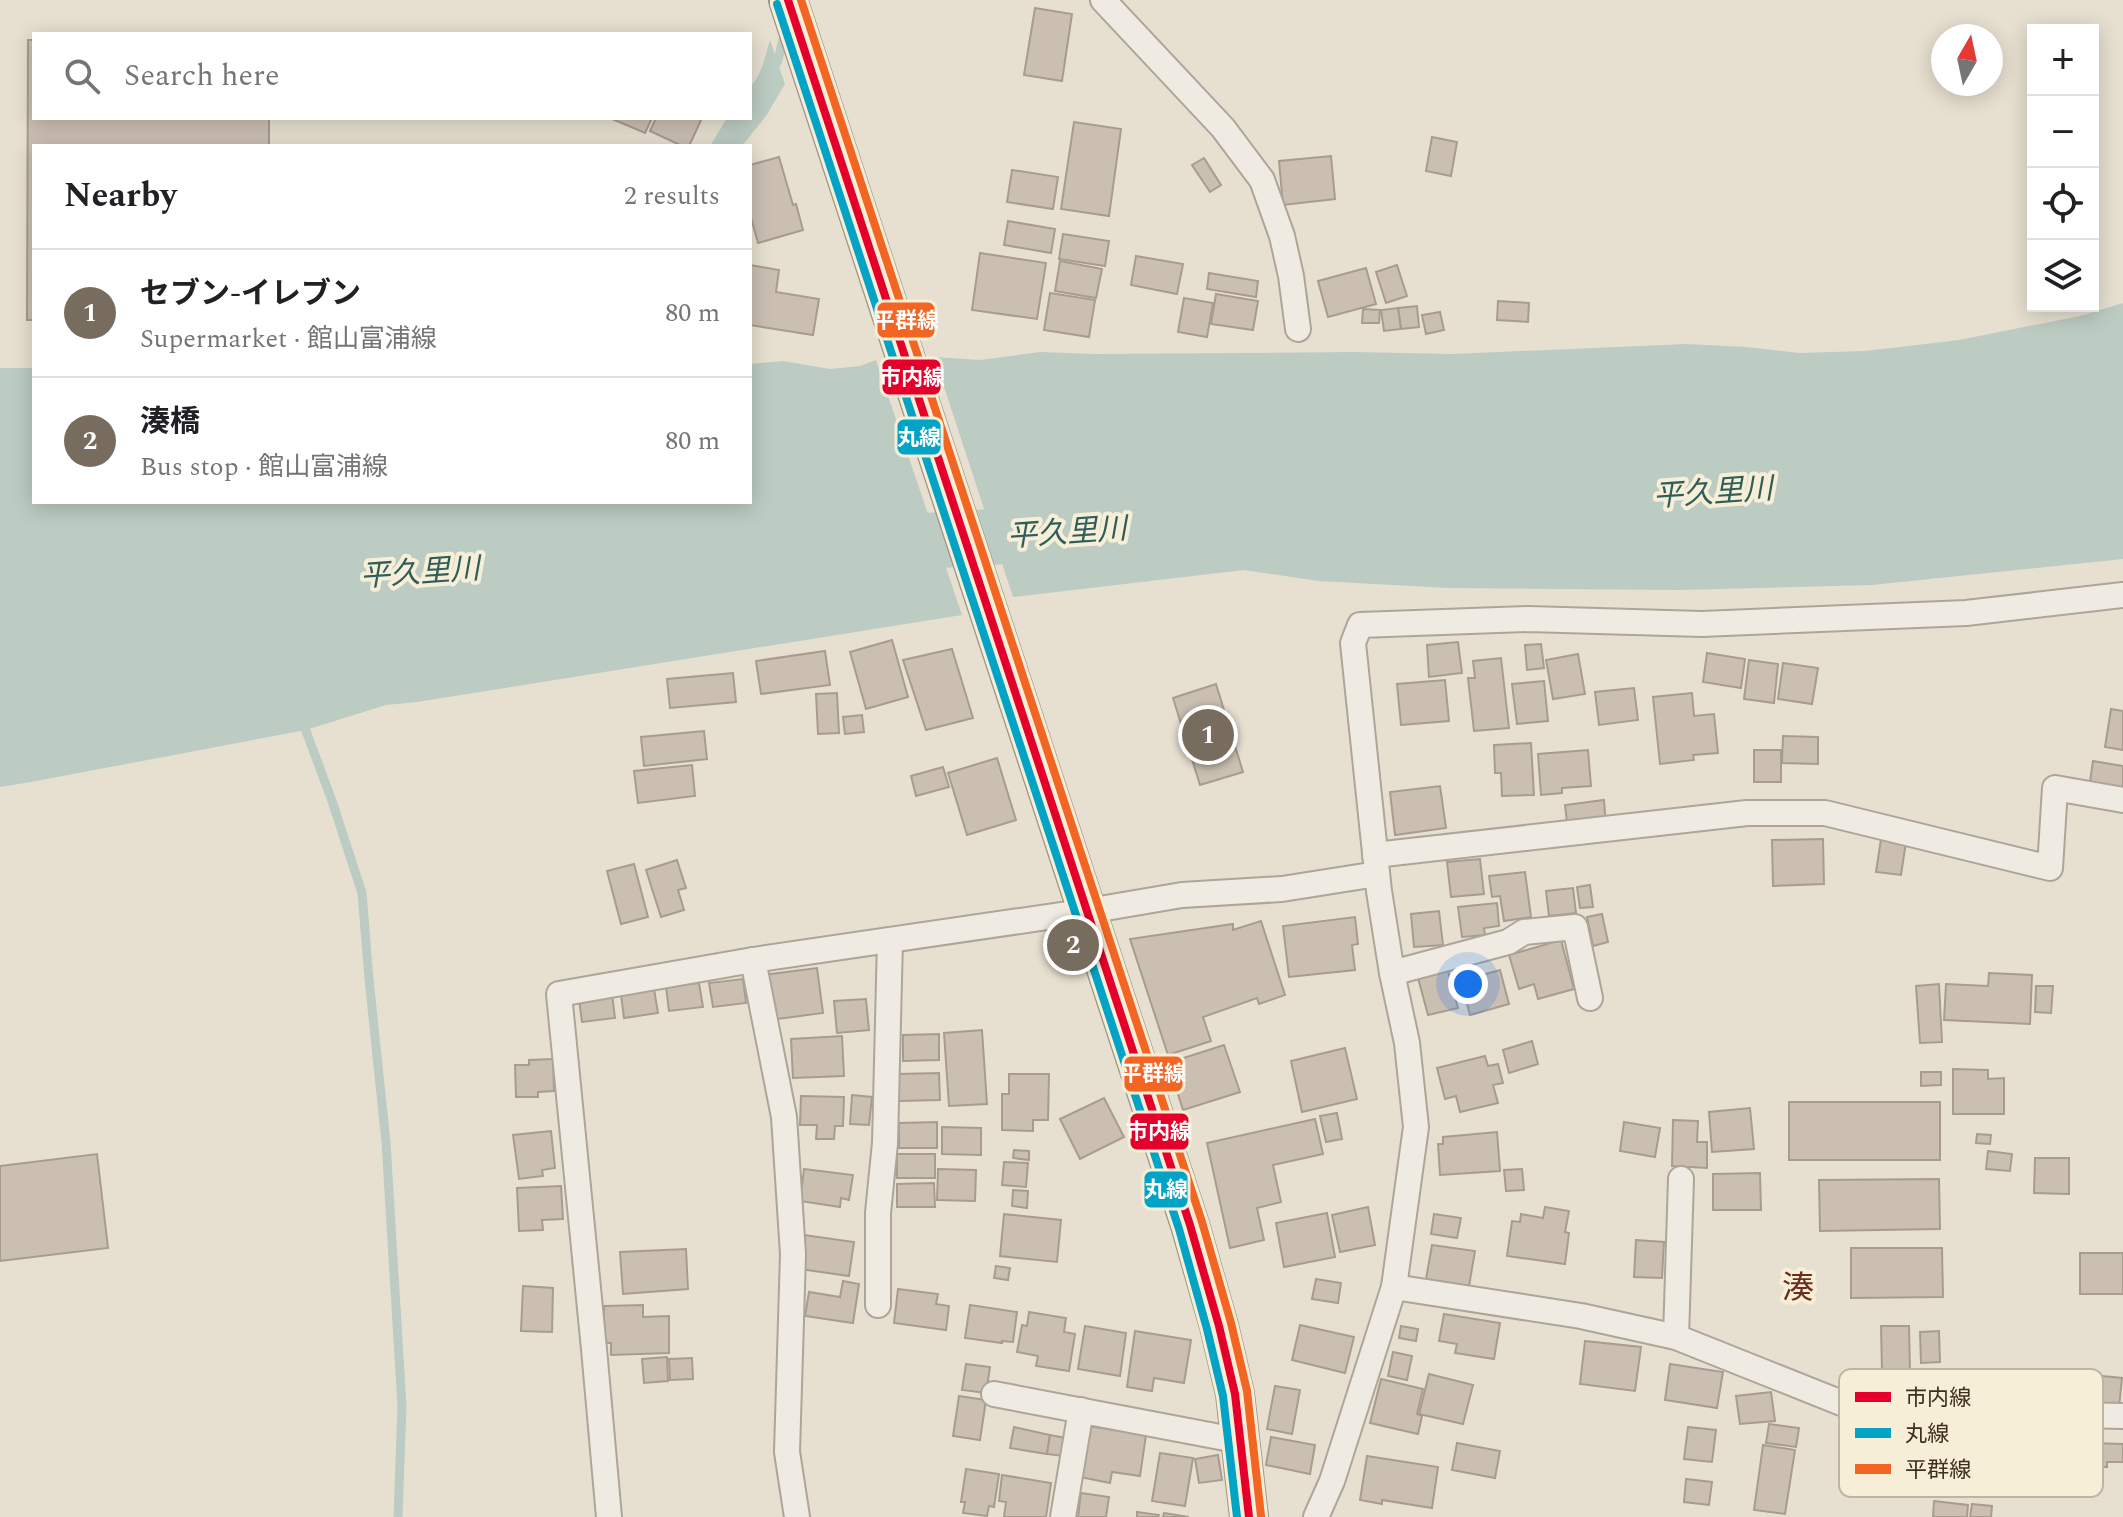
<!DOCTYPE html>
<meta charset="utf-8">
<style>
:root{--surface:#fff;--page:#f2f2f2;--text:#202124;--muted:#757577;--line:#e0e0e0;--accent:#786c5e}
body{margin:0;font-family:Spectral,"Noto Sans JP",serif;background:var(--page);color:var(--text)}
.controls{position:absolute;right:24px;top:24px;display:grid;overflow:hidden;border-radius:0px;box-shadow:0 4px 20px #0003}
.controls button{width:72px;height:72px;display:grid;place-items:center;padding:0;border:0;border-bottom:2px solid var(--line);background:var(--surface);color:var(--text);font:40px sans-serif}
.compass{position:absolute;left:1931px;top:24px;width:72px;height:72px;border-radius:50%;background:var(--surface);box-shadow:0 4px 20px #0003;rotate:9deg}
.you{position:absolute;left:1468px;top:984px;width:28px;height:28px;margin:-20px;border:6px solid #fff;border-radius:50%;background:#1a73e8;box-shadow:0 0 0 12px #1a73e833}
.badge{display:grid;place-items:center;width:52px;height:52px;border-radius:50%;background:var(--accent);color:#fff;font-size:26px;font-weight:700}
.pin{position:absolute;translate:-50% -50%;border:4px solid #fff;box-shadow:0 2px 8px #0006}
.list{margin:0;padding:0;list-style:none}
h2{display:flex;justify-content:space-between;align-items:center;height:104px;margin:0;padding:0 32px;font-size:34px}
h2 small{font-size:26px;font-weight:400;color:var(--muted)}
.list li{display:grid;grid-template-columns:52px 1fr auto;gap:24px;align-items:center;box-sizing:border-box;height:128px;padding:0 32px;border-top:2px solid var(--line)}
.list b{display:block;font-size:30px;white-space:nowrap}
.list p{margin:0;font-size:26px;white-space:nowrap;color:var(--muted)}
.list em{font-size:26px;font-style:normal;color:var(--muted)}
.icon{flex:none;width:44px;height:44px;fill:none;stroke:currentColor;stroke-width:2;stroke-linecap:round;stroke-linejoin:round}
.map{position:relative;flex:none;width:2123px;height:1517px;overflow:hidden}
.search{position:absolute;background:var(--surface);box-shadow:0 4px 20px #0003;left:32px;top:32px;width:720px;height:88px;display:flex;align-items:center;gap:20px;box-sizing:border-box;padding:0 28px;border-radius:0px;color:var(--muted);font-size:30px}
.panel{position:absolute;background:var(--surface);box-shadow:0 4px 20px #0003;left:32px;top:144px;width:720px;height:360px;border-radius:0px}
.map>svg:first-child{display:block}
.water{fill:#bcccc2}
.pier{fill:#e7e0d1}
.lines{fill:none;stroke-linecap:round;stroke-linejoin:round}
.stream{stroke:#bcccc2;stroke-width:9}
.river{stroke:#bcccc2;stroke-width:56}
.building{fill:#cbbfb2;stroke:#a89c90;stroke-width:2}
.street-casing{stroke:#ada599;stroke-width:28}
.secondary-casing{stroke:#9c958a;stroke-width:40}
.street{stroke:#efebe3;stroke-width:24}
.secondary{stroke:#efebe3;stroke-width:36}
.bus-1-casing{stroke:#f7eed8;stroke-width:14}
.bus-2-casing{stroke:#f7eed8;stroke-width:14}
.bus-3-casing{stroke:#f7eed8;stroke-width:14}
.bus-1{stroke:#e4002b;stroke-width:8}
.bus-2{stroke:#03a3c5;stroke-width:8}
.bus-3{stroke:#f26522;stroke-width:8}
.labels{text-anchor:middle;stroke-width:8;stroke-linejoin:round;paint-order:stroke}
.water-label{font-size:30px;font-style:italic;fill:#2f5d5a;stroke:#f7eed8}
.quarter-label{font-size:32px;fill:#6b2e1e;stroke:#f7eed8}
.key{fill:#f7eed8;stroke:#bfb4a1;stroke-width:2}
.key-label{font-size:22px;fill:#3d2e20}
.line-badge{stroke:#f7eed8;stroke-width:3}
.badge-label{font-size:22px;text-anchor:middle;font-weight:bold;fill:#fff}
</style>
<div class="map">
<svg width="2123" height="1517" viewBox="0 0 2123 1517">
<rect width="100%" height="100%" fill="#e7e0d1"/>
<g class="water">
<path d="M770 40 785 84 766 116 742 146H710L727 118H750V87C762 75 765 56 770 40Z"/>
<path d="M2123 303V559L1872 585 1680 590 1448 588 1318 581 1244 570 1013 597 934 357 980 360 1040 352 1095 354 1354 352 1453 354 1686 344 1746 347 1800 353 1865 351 1959 340 2080 316Z"/>
<path d="M876 360 962 615 417 702 386 705 306 730 31 782 0 787V368H34V502H750V364L783 361 830 369 860 366Z"/>
</g>
<g class="pier">
<path d="M933 353 934 357 1014 601 1009 598 930 358Z"/>
<path d="M875 356 880 359 966 614 964 619Z"/>
</g>
<g class="lines">
<g class="stream">
<path d="M773 70 778 60 785 31"/>
<path d="M302 720 332 801 362 893 369 979 386 1142 402 1406 398 1517"/>
</g>
<path class="river" d="M861 545 1070 532"/>
</g>
<g class="building">
<path d="M1035 8 1072 14 1062 81 1024 75Z"/>
<path d="M28 40H34V118H269V146H34V320H27Z"/>
<path d="M610 118H652L645 133Z"/>
<path d="M656 118H702L689 146H682L650 131Z"/>
<path d="M1074 122 1121 129 1109 216 1061 209Z"/>
<path d="M1432 137 1457 142 1451 176 1426 171Z"/>
<path d="M1331 156 1335 199 1283 205 1279 161Z"/>
<path d="M779 157 793 205 796 204 803 230 758 243 750 214V165Z"/>
<path d="M1204 158 1221 185 1210 192 1192 165Z"/>
<path d="M1012 170 1058 177 1053 209 1007 202Z"/>
<path d="M1008 221 1055 229 1051 253 1004 245Z"/>
<path d="M1063 234 1109 241 1105 266 1059 259Z"/>
<path d="M980 253 1046 263 1037 319 972 310Z"/>
<path d="M1136 256 1183 264 1177 294 1131 285Z"/>
<path d="M1060 261 1102 269 1096 298 1055 291Z"/>
<path d="M750 265 779 270 776 292 819 299 813 335 750 325Z"/>
<path d="M1397 265 1407 296 1386 303 1376 272Z"/>
<path d="M1366 268 1376 304 1328 317 1318 281Z"/>
<path d="M1209 273 1258 281 1256 297 1207 289Z"/>
<path d="M1050 293 1095 300 1089 337 1044 330Z"/>
<path d="M1216 294 1258 301 1253 330 1211 324Z"/>
<path d="M1184 298 1213 303 1207 337 1178 332Z"/>
<path d="M1498 301 1529 303 1528 322 1497 320Z"/>
<path d="M1417 306 1419 327 1401 329 1398 308Z"/>
<path d="M1398 308 1401 329 1384 331 1381 310Z"/>
<path d="M1363 309 1380 310 1379 323H1362Z"/>
<path d="M1440 312 1444 330 1426 334 1422 315Z"/>
<path d="M892 640 908 697 866 709 850 652Z"/>
<path d="M1458 642 1462 673 1429 677 1427 645Z"/>
<path d="M1541 644 1544 668 1527 670 1525 645Z"/>
<path d="M952 649 973 718 926 730 903 660Z"/>
<path d="M825 651 830 685 761 694 756 661Z"/>
<path d="M1707 653 1745 659 1741 688 1703 682Z"/>
<path d="M1578 654 1585 694 1553 699 1546 660Z"/>
<path d="M1501 658 1509 728 1474 731 1468 678H1475L1473 661Z"/>
<path d="M1749 660 1778 664 1774 703 1744 699Z"/>
<path d="M1783 663 1818 668 1812 704 1778 699Z"/>
<path d="M733 673 736 702 670 708 667 679Z"/>
<path d="M1445 680 1449 721 1401 725 1397 684Z"/>
<path d="M1544 681 1548 721 1517 724 1512 684Z"/>
<path d="M1216 684 1243 772 1200 785 1173 698Z"/>
<path d="M1634 688 1638 720 1599 725 1595 692Z"/>
<path d="M837 693 839 733 818 734 816 694Z"/>
<path d="M1692 693 1694 716 1714 714 1718 753 1693 755 1694 760 1660 764 1653 697Z"/>
<path d="M2111 709 2123 711V750L2105 747Z"/>
<path d="M862 715 864 732 845 734 843 717Z"/>
<path d="M704 731 707 759 644 766 641 737Z"/>
<path d="M1783 736 1818 737V764L1782 763Z"/>
<path d="M1531 743 1534 795 1502 796 1501 773H1495L1494 745Z"/>
<path d="M1588 750 1591 786 1562 788V793L1541 795 1538 754Z"/>
<rect x="1754" y="750" width="27" height="32"/>
<path d="M997 758 1016 820 967 835 948 773Z"/>
<path d="M2093 761 2123 766V787L2090 782Z"/>
<path d="M692 765 695 796 638 803 634 771Z"/>
<path d="M943 767 949 787 916 796 911 776Z"/>
<path d="M1440 786 1446 828 1395 835 1390 792Z"/>
<path d="M1604 800 1606 827 1568 831 1565 805Z"/>
<path d="M1823 839 1824 884 1773 886 1772 840Z"/>
<path d="M1881 839 1906 842 1901 875 1876 872Z"/>
<path d="M1480 859 1484 894 1451 897 1447 862Z"/>
<path d="M677 860 686 888 678 890 684 910 661 917 646 870Z"/>
<path d="M634 864 648 917 621 924 607 871Z"/>
<path d="M1525 872 1531 917 1504 921 1500 896 1492 897 1489 876Z"/>
<path d="M1590 885 1593 907 1580 908 1577 887Z"/>
<path d="M1573 888 1576 913 1549 916 1546 891Z"/>
<path d="M1497 903 1499 926 1484 928 1485 935 1462 937 1458 907Z"/>
<path d="M1439 911 1443 945 1414 947 1411 914Z"/>
<path d="M1602 914 1608 942 1593 946 1587 917Z"/>
<path d="M1355 917 1358 944 1352 945 1355 970 1289 977 1283 926Z"/>
<path d="M1261 921 1285 995 1259 1004 1257 998 1203 1017 1211 1041 1168 1055 1130 939 1233 924V930Z"/>
<path d="M1561 940 1574 989 1538 999 1534 984 1519 989 1509 955Z"/>
<path d="M817 968 823 1013 770 1020 763 975Z"/>
<path d="M1500 970 1509 1004 1470 1015 1461 981Z"/>
<path d="M1448 971 1458 1008 1428 1015 1418 978Z"/>
<path d="M1989 973 2032 975 2030 1024 1944 1020 1946 984 1988 986Z"/>
<path d="M743 979 746 1003 713 1007 709 983Z"/>
<path d="M699 983 703 1007 669 1011 666 987Z"/>
<path d="M1939 984 1942 1042 1920 1043 1916 986Z"/>
<path d="M2036 986H2053L2051 1013 2035 1012Z"/>
<path d="M654 989 658 1013 624 1018 621 994Z"/>
<path d="M612 994 615 1018 582 1022 579 999Z"/>
<path d="M866 999 869 1030 837 1033 834 1001Z"/>
<path d="M982 1030 987 1104 949 1106 944 1033Z"/>
<path d="M939 1034V1060L903 1061V1035Z"/>
<path d="M842 1036 844 1076 793 1078 791 1039Z"/>
<path d="M1532 1041 1538 1064 1509 1073 1503 1050Z"/>
<path d="M1224 1045 1240 1092 1183 1110 1168 1063Z"/>
<path d="M1345 1048 1357 1099 1302 1112 1291 1061Z"/>
<path d="M1485 1056 1488 1066 1498 1064 1503 1083 1493 1085 1498 1103 1460 1112 1456 1096 1445 1099 1437 1068Z"/>
<path d="M553 1059 554 1091 538 1092V1097H516L515 1065H529V1060Z"/>
<path d="M1953 1069 1988 1070V1079L2004 1078V1114H1953Z"/>
<path d="M1921 1072H1941V1085L1921 1086Z"/>
<path d="M939 1073 940 1100 899 1101 898 1074Z"/>
<path d="M1009 1074H1049L1048 1120H1033V1131L1002 1130V1094H1009Z"/>
<path d="M852 1095 872 1097 869 1125 850 1124Z"/>
<path d="M801 1096 844 1097 843 1126H835L834 1139H816L817 1125H800Z"/>
<path d="M1104 1098 1124 1137 1080 1159 1060 1119Z"/>
<rect x="1789" y="1102" width="151" height="58"/>
<path d="M1750 1108 1754 1149 1712 1152 1709 1112Z"/>
<path d="M1337 1113 1342 1139 1326 1142 1320 1116Z"/>
<path d="M1315 1119 1323 1154 1273 1165 1281 1202 1257 1208 1264 1240 1230 1248 1207 1143Z"/>
<path d="M1673 1120 1698 1121 1697 1142H1707V1168L1672 1166Z"/>
<path d="M937 1122V1148H899V1123Z"/>
<path d="M1624 1122 1660 1128 1655 1157 1620 1151Z"/>
<path d="M942 1127 981 1128V1155L942 1154Z"/>
<path d="M551 1131 555 1168 542 1170 543 1176 519 1179 513 1135Z"/>
<path d="M1497 1132 1500 1171 1440 1175 1438 1144H1443V1137Z"/>
<path d="M1977 1134 1991 1135 1990 1144 1976 1143Z"/>
<path d="M1014 1150 1029 1151V1160L1013 1158Z"/>
<path d="M1988 1151 2012 1154 2010 1171 1986 1169Z"/>
<path d="M97 1154 108 1248 0 1261V1166Z"/>
<rect x="897" y="1154" width="38" height="24"/>
<path d="M2035 1158H2069V1194L2034 1193Z"/>
<path d="M1004 1162 1028 1163 1026 1187 1002 1185Z"/>
<path d="M804 1169 853 1175 849 1200 841 1198 840 1207 800 1201Z"/>
<path d="M938 1169 976 1170 975 1201 937 1200Z"/>
<path d="M1522 1169 1524 1190 1506 1191 1504 1170Z"/>
<path d="M1760 1173 1761 1210H1713V1174Z"/>
<path d="M1939 1179 1940 1229 1820 1231 1819 1180Z"/>
<path d="M934 1183 935 1207H897V1184Z"/>
<path d="M561 1186 563 1219 542 1220 543 1230 519 1231 517 1188Z"/>
<path d="M1013 1190 1028 1191 1027 1208 1012 1206Z"/>
<path d="M1368 1207 1375 1245 1340 1252 1332 1215Z"/>
<path d="M1545 1207 1569 1211 1565 1232 1569 1233 1565 1264 1507 1256 1512 1221 1520 1222 1521 1214 1543 1218Z"/>
<path d="M1327 1213 1335 1257 1284 1267 1276 1223Z"/>
<path d="M1004 1214 1061 1220 1057 1262 1000 1256Z"/>
<path d="M1434 1214 1461 1218 1457 1238 1431 1234Z"/>
<path d="M804 1235 854 1242 849 1276 800 1269Z"/>
<path d="M1636 1240 1664 1242 1662 1278 1634 1277Z"/>
<path d="M1432 1245 1475 1251 1469 1286 1426 1279Z"/>
<path d="M1851 1248H1942L1943 1297 1851 1298Z"/>
<path d="M686 1249 688 1289 623 1294 620 1252Z"/>
<rect x="2080" y="1253" width="43" height="41"/>
<path d="M996 1266 1010 1268 1008 1280 994 1278Z"/>
<path d="M1316 1279 1341 1283 1338 1303 1312 1299Z"/>
<path d="M843 1281 859 1284 853 1323 805 1316 809 1292 840 1297Z"/>
<path d="M523 1286 553 1288 552 1332 521 1331Z"/>
<path d="M898 1289 938 1294 936 1304 949 1306 946 1330 894 1323Z"/>
<path d="M643 1305V1317L669 1316V1353L611 1355V1343H604V1306Z"/>
<path d="M970 1305 1017 1312 1013 1342 1002 1341V1343L965 1338Z"/>
<path d="M1029 1312 1066 1318 1064 1332 1075 1334 1069 1371 1036 1366 1038 1356 1017 1352 1022 1325 1027 1326Z"/>
<path d="M1444 1314 1500 1323 1494 1359 1455 1353 1457 1344 1439 1341Z"/>
<path d="M1300 1325 1354 1337 1345 1373 1292 1360Z"/>
<path d="M1085 1326 1126 1333 1120 1376 1078 1369Z"/>
<path d="M1401 1326 1418 1329 1416 1341 1399 1338Z"/>
<path d="M1881 1326H1909L1910 1371 1882 1372Z"/>
<path d="M1135 1331 1191 1340 1184 1383 1154 1378 1152 1391 1127 1387Z"/>
<path d="M1939 1331 1940 1362 1921 1363 1920 1332Z"/>
<path d="M1585 1341 1641 1347 1635 1391 1580 1384Z"/>
<path d="M1393 1352 1412 1356 1407 1380 1388 1376Z"/>
<path d="M667 1357 668 1381 644 1383 642 1359Z"/>
<path d="M692 1358 693 1379 670 1380 669 1359Z"/>
<path d="M966 1364 990 1367 986 1393 962 1390Z"/>
<path d="M1670 1364 1723 1372 1717 1408 1665 1400Z"/>
<path d="M1429 1374 1473 1385 1463 1424 1419 1414Z"/>
<path d="M2092 1375 2122 1378 2119 1407 2089 1403Z"/>
<path d="M1381 1379 1423 1389 1417 1414 1422 1416 1418 1434 1370 1423Z"/>
<path d="M1275 1386 1300 1390 1292 1434 1267 1429Z"/>
<path d="M1771 1392 1775 1421 1740 1424 1736 1396Z"/>
<path d="M959 1396 986 1400 980 1440 953 1436Z"/>
<path d="M1769 1424 1799 1428 1796 1447 1766 1443Z"/>
<path d="M1088 1426 1146 1435 1140 1476 1112 1472 1110 1483 1080 1477Z"/>
<path d="M1014 1427 1050 1435 1047 1454 1010 1448Z"/>
<path d="M1688 1427 1716 1430 1712 1462 1684 1459Z"/>
<path d="M1050 1435 1066 1438 1063 1456 1047 1454Z"/>
<path d="M1271 1437 1315 1445 1310 1474 1266 1465Z"/>
<path d="M1457 1443 1500 1451 1495 1478 1452 1470Z"/>
<path d="M2091 1443 2123 1444V1462H2107V1467H2090Z"/>
<path d="M1763 1445 1795 1450 1785 1514 1754 1510Z"/>
<path d="M1160 1453 1193 1458 1185 1506 1152 1501Z"/>
<path d="M1218 1455 1222 1480 1199 1483 1195 1459Z"/>
<path d="M1367 1456 1438 1467 1432 1508 1382 1500V1504L1360 1500Z"/>
<path d="M966 1469 999 1474 994 1507 989 1506 987 1516 963 1513 965 1502H961Z"/>
<path d="M1002 1475 1051 1483 1046 1517H1004L1006 1502 999 1501Z"/>
<path d="M1686 1479 1712 1482 1709 1505 1684 1502Z"/>
<path d="M1081 1493 1109 1497 1106 1517H1078Z"/>
<path d="M1934 1501 1968 1505 1967 1517H1933Z"/>
<path d="M1972 1504 1992 1506 1991 1517H1970Z"/>
<path d="M1137 1512 1159 1515 1158 1517H1137Z"/>
<path d="M1164 1513 1189 1517H1163Z"/>
</g>
<g class="lines">
<g class="street-casing">
<g id="street">
<path d="M1103 0 1223 128 1262 180 1282 236 1291 276 1298 329"/>
<path d="M1375 855 1747 813H1825L2050 868 2055 788 2123 800"/>
<path d="M753 960 784 1117 793 1254 787 1452 797 1517"/>
<path d="M1392 973 1508 942 1524 932 1575 927 1590 998"/>
<path d="M1394 1287 1581 1316 1676 1337 1859 1410 1940 1421 2032 1414 2123 1416"/>
<path d="M878 1305V1213L885 1143 890 940"/>
<path d="M1676 1337 1681 1179"/>
<path d="M994 1394 1241 1441"/>
<path d="M609 1517 594 1349 559 994 753 960 1088 911 1182 895 1282 889 1377 874"/>
<path d="M1063 1517 1081 1410"/>
<path d="M1316 1517 1332 1481 1394 1287 1416 1127 1407 1043 1392 973 1379 891 1353 643 1360 625 1528 619 1702 624 1966 613 2123 595"/>
</g>
</g>
<g class="secondary-casing">
<path id="secondary" d="M788 0 1190 1225 1219 1326 1235 1394 1249 1517"/>
</g>
<use href="#street" class="street"/>
<use href="#secondary" class="secondary"/>
<g class="bus-1-casing">
<path id="bus-1" d="M788 0 1190 1225 1219 1326 1235 1394 1249 1517"/>
</g>
<g class="bus-2-casing">
<path id="bus-2" d="M777 4 1179 1229 1207 1329 1223 1396 1237 1517"/>
</g>
<g class="bus-3-casing">
<path id="bus-3" d="M801 0 1202 1222 1231 1323 1247 1391 1261 1516"/>
</g>
<use href="#bus-1" class="bus-1"/>
<use href="#bus-2" class="bus-2"/>
<use href="#bus-3" class="bus-3"/>
</g>
<g class="labels">
<g class="water-label">
<text transform="translate(1713 492) rotate(-4)" y="10">平久里川</text>
<text transform="translate(1067 532) rotate(-4)" y="10">平久里川</text>
<text transform="translate(420 572) rotate(-4)" y="10">平久里川</text>
</g>
<g class="quarter-label">
<text x="1798" y="1298">湊</text>
</g>
</g>
<rect x="1839" y="1369" width="264" height="128" rx="12" class="key"/>
<rect x="1855" y="1392" width="36" height="10" fill="#e4002b"/>
<rect x="1855" y="1428" width="36" height="10" fill="#03a3c5"/>
<rect x="1855" y="1464" width="36" height="10" fill="#f26522"/>
<g class="key-label">
<text x="1905" y="1405">市内線</text>
<text x="1905" y="1441">丸線</text>
<text x="1905" y="1477">平群線</text>
</g>
<g class="line-badge">
<rect x="876" y="301" width="60" height="38" rx="8" fill="#f26522"/>
<rect x="881" y="358" width="61" height="38" rx="8" fill="#e4002b"/>
<rect x="896" y="418" width="46" height="38" rx="8" fill="#03a3c5"/>
<rect x="1123" y="1055" width="61" height="38" rx="8" fill="#f26522"/>
<rect x="1129" y="1112" width="61" height="39" rx="8" fill="#e4002b"/>
<rect x="1143" y="1170" width="46" height="39" rx="8" fill="#03a3c5"/>
</g>
<g class="badge-label">
<text x="906" y="328">平群線</text>
<text x="912" y="385">市内線</text>
<text x="919" y="445">丸線</text>
<text x="1153" y="1081">平群線</text>
<text x="1159" y="1139">市内線</text>
<text x="1166" y="1197">丸線</text>
</g>
</svg>
<div class="controls">
<button>+</button>
<button>−</button>
<button><svg class="icon" aria-label="locate" viewBox="0 0 24 24"><circle cx="12" cy="12" r="6"/><path d="M12 2v4M12 18v4M2 12h4M18 12h4"/></svg></button>
<button><svg class="icon" aria-label="layers" viewBox="0 0 24 24"><path d="M12 4l9 5-9 5-9-5zM3 14l9 5 9-5"/></svg></button>
</div>
<svg class="compass" viewBox="-18 -18 36 36"><path d="M0-13l5 13h-10z" fill="#e53935"/><path d="M0 13l5-13h-10z" fill="#757577"/></svg>
<div class="you"></div>
<div class="pin badge" style="left:1208px;top:735px">1</div>
<div class="pin badge" style="left:1073px;top:945px">2</div>
<div class="search"><svg class="icon" aria-label="search" viewBox="0 0 24 24"><circle cx="10" cy="10" r="6"/><path d="M15 15l6 6"/></svg>Search here</div>
<section class="panel">
<h2>Nearby<small>2 results</small></h2>
<ul class="list">
<li><span class="badge">1</span><div><b>セブン-イレブン</b><p>Supermarket · 館山富浦線</p></div><em>80 m</em></li>
<li><span class="badge">2</span><div><b>湊橋</b><p>Bus stop · 館山富浦線</p></div><em>80 m</em></li>
</ul>
</section>
</div>
